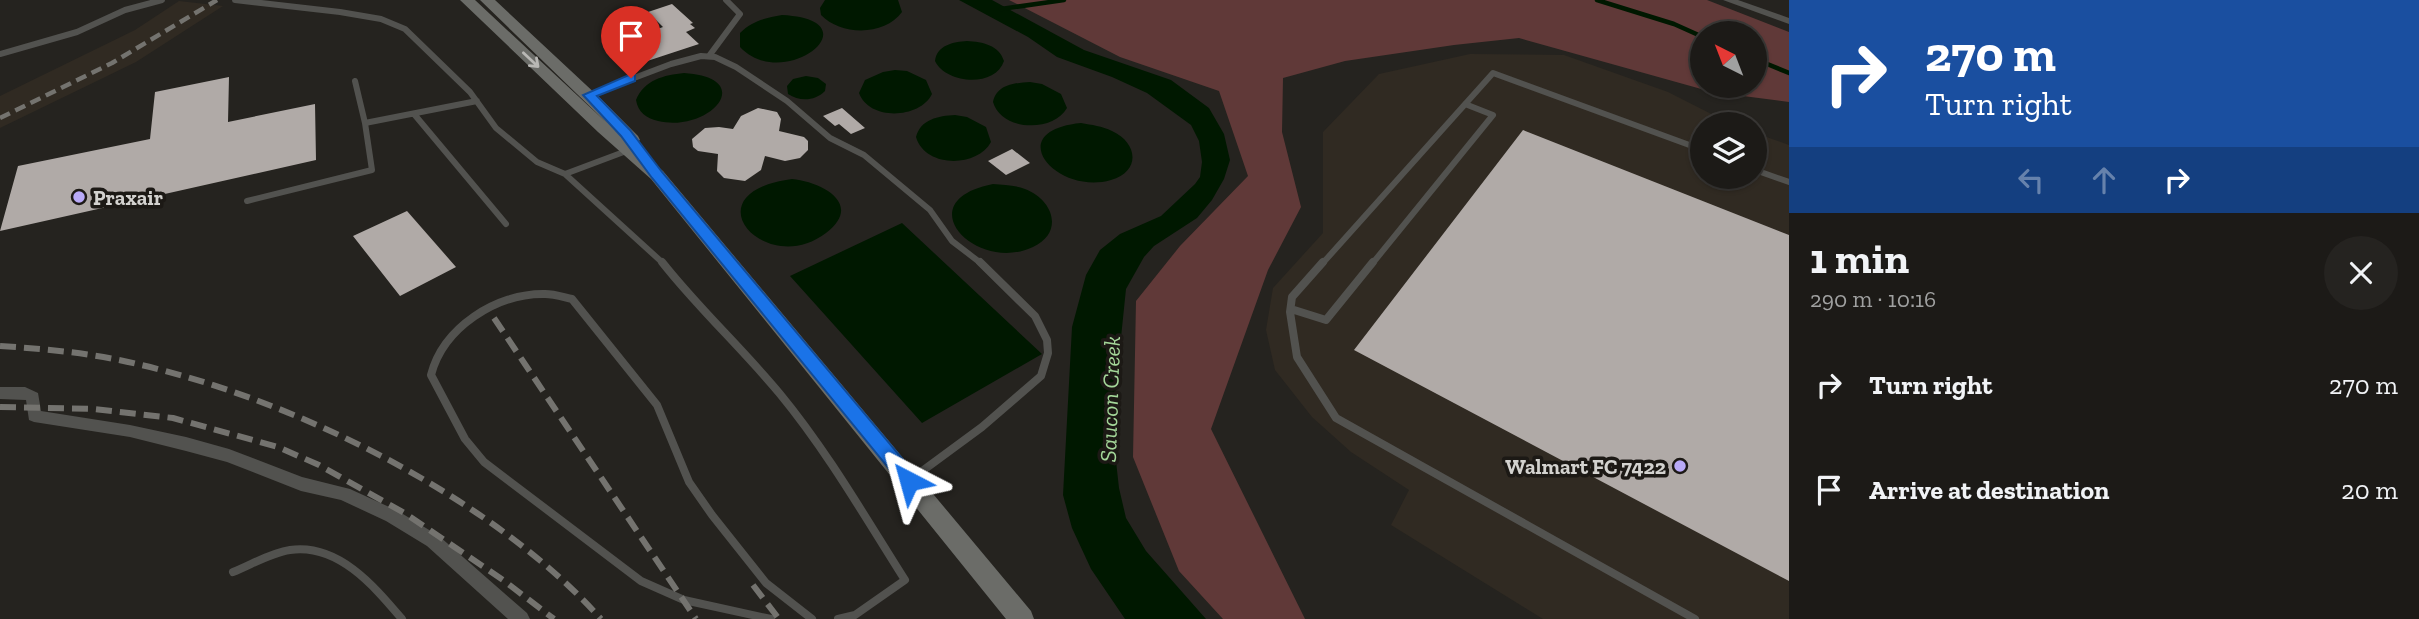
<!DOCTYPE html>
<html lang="en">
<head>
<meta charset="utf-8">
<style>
  :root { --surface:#1c1a17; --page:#252320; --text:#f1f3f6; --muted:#a0a1a1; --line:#3a3836 }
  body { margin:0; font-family:"Zilla Slab",serif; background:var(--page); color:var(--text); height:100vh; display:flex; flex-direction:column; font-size:26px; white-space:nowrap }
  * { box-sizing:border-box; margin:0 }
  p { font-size:23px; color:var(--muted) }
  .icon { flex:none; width:38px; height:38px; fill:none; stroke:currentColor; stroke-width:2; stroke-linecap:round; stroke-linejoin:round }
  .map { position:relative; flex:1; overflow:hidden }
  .drawer { display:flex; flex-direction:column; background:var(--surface); width:630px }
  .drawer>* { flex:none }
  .banner { background:#1a4fa0; color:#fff; overflow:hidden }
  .needle { width:46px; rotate:318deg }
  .buttons { position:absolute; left:1690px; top:21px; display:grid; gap:14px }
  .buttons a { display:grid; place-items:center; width:77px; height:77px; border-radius:50%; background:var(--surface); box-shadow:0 2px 5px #0004,0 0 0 2px var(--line); font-size:35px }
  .pin { position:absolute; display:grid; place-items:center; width:60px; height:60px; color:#fff; margin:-72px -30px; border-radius:50% 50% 50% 0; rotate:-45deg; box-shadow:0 0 7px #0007 }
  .pin .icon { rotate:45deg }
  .me { position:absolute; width:77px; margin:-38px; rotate:321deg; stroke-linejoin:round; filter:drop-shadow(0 0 5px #0008) }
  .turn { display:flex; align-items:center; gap:24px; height:147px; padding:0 21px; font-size:32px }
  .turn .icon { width:91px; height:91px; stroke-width:2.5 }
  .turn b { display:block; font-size:49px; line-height:60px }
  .lanes { display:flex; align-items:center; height:66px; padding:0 21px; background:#0003; justify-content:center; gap:35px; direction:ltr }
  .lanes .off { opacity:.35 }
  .round { display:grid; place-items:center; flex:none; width:74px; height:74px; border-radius:37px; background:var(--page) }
  .overview { display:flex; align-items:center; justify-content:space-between; height:119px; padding:0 21px }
  h1 { font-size:42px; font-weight:700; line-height:52px }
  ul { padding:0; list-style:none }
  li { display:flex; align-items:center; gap:21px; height:105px; padding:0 21px }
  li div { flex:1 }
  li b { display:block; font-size:26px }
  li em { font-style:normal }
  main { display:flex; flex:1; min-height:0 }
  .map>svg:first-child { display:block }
</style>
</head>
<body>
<main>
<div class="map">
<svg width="1789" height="619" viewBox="0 0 1789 619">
  <rect width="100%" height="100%" fill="#25231f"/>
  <path fill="#302a22" d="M179,1L223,6L136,62L0,128V96L135,30Z
    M1470,54L1564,55L1668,92L1731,124H1703V177H1755V133L1789,145V619H1543L1391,525L1409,490L1351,452L1312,417L1275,370L1266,330L1273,288L1323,233V132L1379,74Z"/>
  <path fill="#603938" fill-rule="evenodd" d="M1009,0H1707L1789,32V102L1712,92L1519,38L1454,45L1345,61L1283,78L1282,132L1301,207L1268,270L1211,429L1305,619H1223L1179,571L1133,457L1136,301L1180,246L1248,176L1219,91L1120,57ZM1703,33H1755V86H1703Z"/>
  <path fill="#001800" d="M825,0H898L902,12C885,36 841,36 821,15L820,8Z
    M959,0H992L1084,50L1171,80L1209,108L1224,134L1230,160L1224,179L1212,200L1197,218L1154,246L1144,257L1126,289L1112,425L1119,488L1126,518L1146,551L1206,619H1125L1091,569L1072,528L1063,495L1072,327L1086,275L1100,250L1120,234L1161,216L1195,184L1200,177L1202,162L1199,141L1191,125L1147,93L1112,77L1057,57L1028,37Z
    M782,15C877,20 784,94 740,47V33C752,21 765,18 782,15Z
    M967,41C983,42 999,45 1004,61C995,88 946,84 935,61C937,45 953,42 967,41Z
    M895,70L907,71L926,80L932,94C920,119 869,121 859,93L865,80L883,72Z
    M684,73C759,78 709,133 658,121C646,118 638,112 636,100C644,80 664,75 684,73Z
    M806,76L818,78L826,84L825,91C815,101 800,102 788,94L787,86L793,79Z
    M1030,82L1042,84L1061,94L1067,108C1053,133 1001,131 993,102C997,84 1015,83 1030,82Z
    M955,115L967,117L986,127L991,142C977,168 925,168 916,137C921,119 938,116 955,115Z
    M1081,123C1092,125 1102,126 1112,131C1138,143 1141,171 1111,180C1057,196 1000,131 1081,123Z
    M792,179C822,182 864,204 826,233C766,279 687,193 792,179Z
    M993,184C1004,185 1015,185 1025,189C1054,200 1064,233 1033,247C976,274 906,201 993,184Z
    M902,223L1042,354L922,423L790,276Z"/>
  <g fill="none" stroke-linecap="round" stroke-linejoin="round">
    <path stroke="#001800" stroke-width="4.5" d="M1597,0L1674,24L1703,37
      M1001,9L1064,0
      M1755,59L1789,73"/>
  </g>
  <path fill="#b0aaa7" d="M672,4L693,23L690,24L695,28L686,32L699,44L629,67L609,46L663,27L648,12Z
    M229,77L228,122L315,104L316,160L0,231L18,166L150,139L155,92Z
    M758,108L777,112L781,119L779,131L804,137L808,141V150L800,158L785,161L765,156L761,170L745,181L724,178L717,171L718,154L698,151L693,147L692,139L705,128L719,127L733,129L741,116Z
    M842,108L865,128L851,134L839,124L835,126L823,116Z
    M1523,130L1789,235V581L1354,350Z
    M1012,149L1030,163L1006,175L988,161Z
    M407,211L456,267L400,296L353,236Z"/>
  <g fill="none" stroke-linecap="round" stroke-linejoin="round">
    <path stroke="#52524f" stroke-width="6" d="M235,0L340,12L381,19L405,29L470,92L496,128L537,162L565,174L664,264
      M0,54L77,32L125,10L162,0
      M709,56L740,14L726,0
      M355,81L365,123L477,101
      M589,95L671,64L701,56L715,57L736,67L787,101L830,138L864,155L930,210L952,241L982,264
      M414,114L506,224
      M1755,170L1789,182
      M565,174L629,150
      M247,201L372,170L365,123
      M1322,264L1493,73L1703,150
      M1372,264L1493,115L1465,104"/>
    <path stroke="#52524f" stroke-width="8" d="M662,262C699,309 742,348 780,394C827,451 865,517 905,580L855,615L838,619
      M1323,262L1292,297L1290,312L1297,357L1336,418L1695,619
      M1291,309L1326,320L1373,262
      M910,480L982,427L1041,376L1048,353L1047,340L1035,316L980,262
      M233,572C251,565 270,553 290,550C338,543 374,586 402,619
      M771,619L684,600L641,581L484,462L465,439L431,375C443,328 496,293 545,294C554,294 563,297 572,299L657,405L689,482L712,515L766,583L812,619"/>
    <path fill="#52524f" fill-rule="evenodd" d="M1723,0H1738L1789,18V24Z
      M0,387H25L38,393L41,411L130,425L186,437L229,449L302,477L350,489L398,511L439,536L527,613L530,619H508L427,546L386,521L341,500L301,491L227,462L186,451L130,437L34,422L29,420L26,400L0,399Z"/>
    <path fill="#6b6c68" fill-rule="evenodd" d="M460,0H475L608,124L480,0H495L600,98L638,136L640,140L632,145L663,171L1031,611L1034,619H1006L651,179L598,132Z"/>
    <path stroke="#74736f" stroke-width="4.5" stroke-dasharray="11 6" stroke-linecap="butt" d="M0,118L112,63L217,0"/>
    <path stroke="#74736f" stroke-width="6" stroke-dasharray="16 8" stroke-linecap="butt" d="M494,318L696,619
      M0,346C46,349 92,353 137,364C295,400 492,497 601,619
      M0,407L94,409L173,418L278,447L319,465L406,514L503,580L554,619
      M753,585L779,619"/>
  </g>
  <defs><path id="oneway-shaft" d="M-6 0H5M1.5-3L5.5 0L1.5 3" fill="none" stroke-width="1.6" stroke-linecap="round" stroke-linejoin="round" transform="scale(1.75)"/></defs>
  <use stroke="#b9b8b5" href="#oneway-shaft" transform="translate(531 60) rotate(43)"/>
  <path fill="#1a73e8" stroke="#114b97" stroke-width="2" d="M631,74L635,75V81L597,96L630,130L662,172L916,475L918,481L916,486L909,489L903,486L652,178L621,136L583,95Z"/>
  <g fill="#b9aaf7" stroke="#1c1915" stroke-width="2.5">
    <circle cx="79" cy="197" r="7"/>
    <circle cx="1680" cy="466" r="7"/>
  </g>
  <g text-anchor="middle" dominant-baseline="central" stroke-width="7" stroke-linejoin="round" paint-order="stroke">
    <g font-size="21" font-weight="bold" fill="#d3d2cf" stroke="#1c1915" text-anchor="start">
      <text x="93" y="197">Praxair</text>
      <text x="1666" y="466" text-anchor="end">Walmart FC 7422</text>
    </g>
    <g font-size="23" font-style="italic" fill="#a4d799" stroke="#1c1915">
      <text transform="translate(1110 399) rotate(-88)">Saucon Creek</text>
    </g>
  </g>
</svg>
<div class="buttons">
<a><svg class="needle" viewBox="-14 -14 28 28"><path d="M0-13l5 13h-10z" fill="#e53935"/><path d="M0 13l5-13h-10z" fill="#a0a1a1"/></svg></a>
<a><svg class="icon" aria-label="layers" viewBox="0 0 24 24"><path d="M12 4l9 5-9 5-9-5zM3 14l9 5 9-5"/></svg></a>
</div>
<div class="pin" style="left:631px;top:78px;background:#d93025"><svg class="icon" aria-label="arrive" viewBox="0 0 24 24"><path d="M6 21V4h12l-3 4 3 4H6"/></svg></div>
<svg class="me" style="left:909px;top:481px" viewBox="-20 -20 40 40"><path d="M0-17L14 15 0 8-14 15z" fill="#1a73e8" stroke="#fff" stroke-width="4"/></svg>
</div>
<section class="drawer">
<div class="banner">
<div class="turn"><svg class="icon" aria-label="right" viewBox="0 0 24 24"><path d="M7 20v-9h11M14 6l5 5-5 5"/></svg><div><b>270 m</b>Turn right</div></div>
<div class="lanes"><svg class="icon off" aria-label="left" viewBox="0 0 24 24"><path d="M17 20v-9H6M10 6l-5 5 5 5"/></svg><svg class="icon off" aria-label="ahead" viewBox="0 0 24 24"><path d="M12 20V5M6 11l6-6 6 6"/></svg><svg class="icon" aria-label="right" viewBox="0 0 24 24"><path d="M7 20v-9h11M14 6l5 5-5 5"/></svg></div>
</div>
<div class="overview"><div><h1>1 min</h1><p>290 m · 10:16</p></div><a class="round"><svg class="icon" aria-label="close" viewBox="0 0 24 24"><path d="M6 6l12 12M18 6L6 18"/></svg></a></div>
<ul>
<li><svg class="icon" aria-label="right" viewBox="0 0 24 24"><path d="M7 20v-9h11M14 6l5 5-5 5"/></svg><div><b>Turn right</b></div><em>270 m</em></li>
<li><svg class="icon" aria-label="arrive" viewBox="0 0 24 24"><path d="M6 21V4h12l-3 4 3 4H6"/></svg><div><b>Arrive at destination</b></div><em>20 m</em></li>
</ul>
</section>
</main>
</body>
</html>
